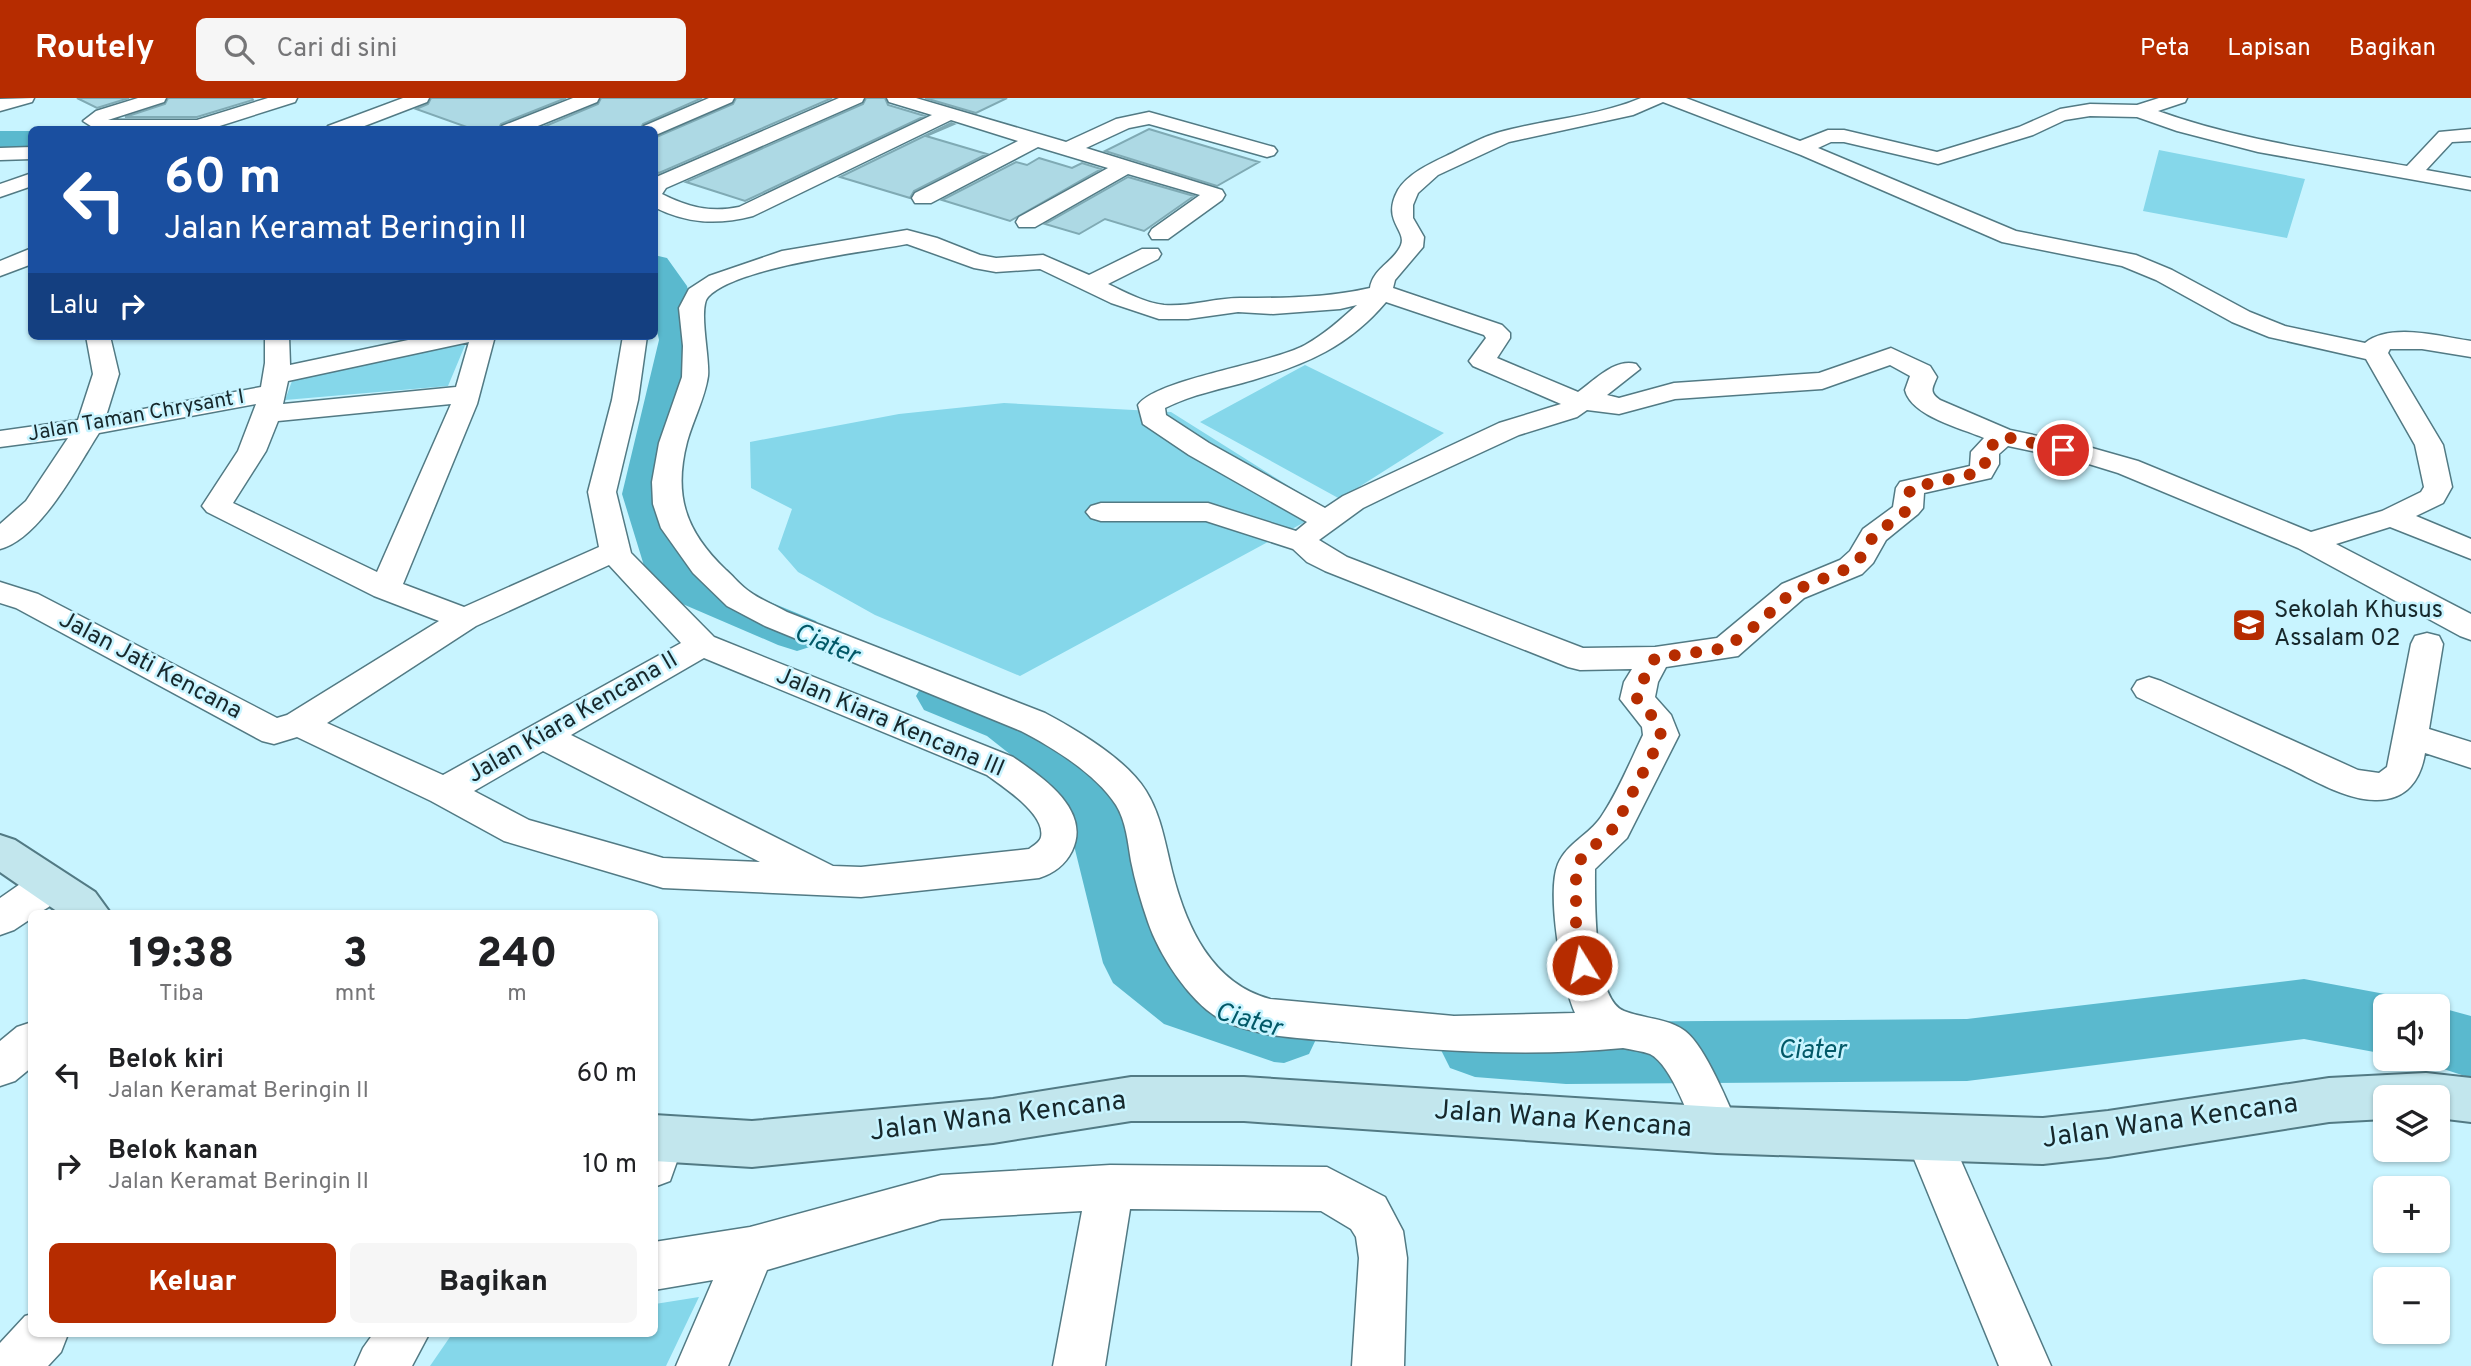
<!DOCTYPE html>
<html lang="id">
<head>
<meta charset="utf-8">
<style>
  :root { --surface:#fff; --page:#f6f6f6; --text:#202124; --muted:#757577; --accent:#b62c00 }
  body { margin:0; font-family:Overpass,sans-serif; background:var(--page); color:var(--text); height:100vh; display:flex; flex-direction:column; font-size:26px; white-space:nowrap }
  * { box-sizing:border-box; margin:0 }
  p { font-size:23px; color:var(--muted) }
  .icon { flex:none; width:38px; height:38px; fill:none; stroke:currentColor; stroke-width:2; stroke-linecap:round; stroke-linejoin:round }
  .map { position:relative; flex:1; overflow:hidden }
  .drawer { position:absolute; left:28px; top:812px; width:630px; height:427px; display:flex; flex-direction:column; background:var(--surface); border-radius:10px; box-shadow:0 2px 5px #0004 }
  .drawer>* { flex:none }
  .banner { position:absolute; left:28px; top:28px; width:630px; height:214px; border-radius:10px; box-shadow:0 2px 5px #0004; background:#1a4fa0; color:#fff; overflow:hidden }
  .tools { position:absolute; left:2373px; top:896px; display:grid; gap:14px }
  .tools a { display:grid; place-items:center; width:77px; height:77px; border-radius:10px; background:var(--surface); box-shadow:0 2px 5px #0004; font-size:35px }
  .pin { position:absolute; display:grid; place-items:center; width:60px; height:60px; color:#fff; margin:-30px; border:4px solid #fff; border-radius:50%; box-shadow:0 2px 7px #0007 }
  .me { position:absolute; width:77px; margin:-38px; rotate:350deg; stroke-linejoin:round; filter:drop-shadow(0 0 5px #0008) }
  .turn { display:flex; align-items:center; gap:24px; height:147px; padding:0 21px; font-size:32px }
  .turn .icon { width:91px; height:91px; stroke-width:2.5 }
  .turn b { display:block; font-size:49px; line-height:60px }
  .then { display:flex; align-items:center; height:66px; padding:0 21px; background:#0003; gap:14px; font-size:26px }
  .eta { display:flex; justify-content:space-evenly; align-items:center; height:119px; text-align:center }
  .eta b { font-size:42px; font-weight:800; line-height:49px }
  .primary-button { display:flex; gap:14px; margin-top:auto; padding:14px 21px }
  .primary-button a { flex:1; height:80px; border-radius:10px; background:var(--accent); color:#fff; font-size:28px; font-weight:800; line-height:80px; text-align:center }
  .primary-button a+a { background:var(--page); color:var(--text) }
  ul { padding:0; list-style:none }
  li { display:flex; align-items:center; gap:21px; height:91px; padding:0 21px }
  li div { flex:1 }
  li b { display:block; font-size:26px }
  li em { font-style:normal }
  header { display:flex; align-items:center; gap:42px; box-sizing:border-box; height:98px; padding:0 35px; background:var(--accent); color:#fff }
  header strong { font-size:33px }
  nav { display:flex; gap:38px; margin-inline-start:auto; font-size:24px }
  .search { width:490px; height:63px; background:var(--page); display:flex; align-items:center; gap:18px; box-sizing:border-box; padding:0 24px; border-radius:10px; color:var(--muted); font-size:26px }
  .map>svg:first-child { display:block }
</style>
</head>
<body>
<header>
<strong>Routely</strong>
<div class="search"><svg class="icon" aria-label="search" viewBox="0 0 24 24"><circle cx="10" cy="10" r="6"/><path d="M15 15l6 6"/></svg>Cari di sini</div>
<nav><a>Peta</a><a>Lapisan</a><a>Bagikan</a></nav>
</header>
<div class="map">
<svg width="2471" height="1268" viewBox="0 0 2471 1268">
  <rect width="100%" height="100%" fill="#c8f4ff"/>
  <path fill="#85d7ea" d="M2159,52L2305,81L2287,140L2143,113Z
    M466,245L448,288L285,302L292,283Z
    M1305,267L1444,335L1340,401L1200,324Z
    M1004,305L1171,314L1327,412L1020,578L875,517L798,474L778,451L792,411L751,390L750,344L899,316Z
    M699,1199L666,1268H430L452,1236H654L655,1206Z"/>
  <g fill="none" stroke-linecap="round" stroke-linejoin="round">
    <path fill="#5ab9ce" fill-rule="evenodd" d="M0,33H32V53H0Z
      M654,157L667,160L687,188L701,242L670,396L697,474L816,523L824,535L816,547L797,553L778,547L657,495L649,484L622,396L659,242L654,218Z
      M944,579L1027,610L1086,653L1126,711L1166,849L1211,883L1309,914L1319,935L1309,956L1284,965L1274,964L1164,926L1113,885L1103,865L1066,715L1044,683L987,638L924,612L916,598L924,584Z
      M2304,881L2385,896L2410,905L2411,908H2385V956L2304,941L1967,983L1566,986L1475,979L1450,970L1439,948L1450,926L1475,917L1566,924L1967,921Z
      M2438,909L2471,918V980L2413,961H2438Z"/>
  </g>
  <path fill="#add9e4" stroke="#7faab4" stroke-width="2" d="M77,0H129L97,10Z
    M168,0H252L253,2L197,19H125L165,6Z
    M431,0H566L501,26L498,32H475L416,11L428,6Z
    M601,0H702L643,26L640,32H536L598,6Z
    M736,0H832L659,75L654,73V40L733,6Z
    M866,0H885L888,7L925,18L745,103L686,84L863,6Z
    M925,0H1007L976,15Z
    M951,25L954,26L926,38L987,56L914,93L910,100L840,79Z
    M1149,31L1195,45L1259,64L1217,88L1105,53Z
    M1039,60L1072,70L1082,65L1101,71L1010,123L942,102L1016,64L1027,67Z
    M1128,79L1194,98L1144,133L1105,121L1079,136L1045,126Z"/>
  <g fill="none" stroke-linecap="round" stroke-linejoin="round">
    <g stroke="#527a84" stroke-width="3">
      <path id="street" d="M34,0L32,4L0,13V1Z
        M138,0H166L164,4L108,22H197L268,0H297L295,4L207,32H97L83,23L96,13Z
        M403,0H429L427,4L354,32H326L328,28Z
        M573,0H599L597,4L528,32H500L502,28Z
        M709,0H734L732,4L658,36L654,37V32H642L644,28Z
        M839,0H864L862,4L666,90L662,96C688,109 710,115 739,109L932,17L889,4L887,0H916L1066,44L1116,21L1149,14L1274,49L1277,53L1274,57L1267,59L1149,26L1129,30L1086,50L1222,92L1225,97L1222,102L1168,141H1152L1149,136L1152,131L1200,97L1128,76L1035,129H1019L1016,124L1019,119L1108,70L1038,49L931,105H915L912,100L915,95L1018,43L951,22L753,118C718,127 687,126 654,109V80Z
        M1641,0H1686L1800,43L1828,32H1844L1937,54L2019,29L2060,11L2090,6L2137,7L2159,0H2187L2185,4L2158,13C2238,42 2323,53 2407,68L2439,34L2471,31V43L2452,44L2426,72L2471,80V92L2258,54L2177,33L2137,19L2090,18L2065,22L2033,37L1938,66L1844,44H1831L1818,50L2016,133L2136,157L2172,172L2250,214L2285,228L2365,245C2391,224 2441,239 2471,243V259L2422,251H2390L2388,255L2443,347L2452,389L2443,405L2416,418L2471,441V461L2390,429L2336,446L2471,516V542L2460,538L2298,450L2118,375L2079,363L2008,348L1999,356V366L1991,380L1924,395L1923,410L1918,416L1886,442L1873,465L1862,476L1804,500L1738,558L1666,569L1658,584L1655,599L1671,617L1679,637L1627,740L1595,771C1595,800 1593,901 1624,913C1644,921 1668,920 1685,933C1706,949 1729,1008 1740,1032L1733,1047L1717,1053L1701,1047C1691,1025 1672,967 1650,956C1642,953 1632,952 1623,950C1530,959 1436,953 1343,944C1303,940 1261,940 1224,923C1192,908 1159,857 1148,824C1141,804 1135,783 1131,763C1128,745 1126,723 1116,707C1096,676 1052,649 1021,633L765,528L727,508L693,475L661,430L653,406L652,384L659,345L682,279L683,248L679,210L689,191L709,178L782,153L907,132L937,140L980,157L996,160L1043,157L1089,177L1142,151H1158L1161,156L1158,161L1108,186C1125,194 1145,205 1164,207C1190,209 1214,200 1240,200C1285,200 1325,200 1370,190C1373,170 1394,164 1401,147C1407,132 1381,123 1398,92C1408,76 1429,66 1446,58C1463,50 1481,39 1500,34C1546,21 1596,19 1641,0ZM1663,4L1801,57L2002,144L2122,168L2156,182L2232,224L2269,239L2366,261L2415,347L2424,389L2421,394L2382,413L2311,434L2138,363L2085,348L2010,332L1940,302C1929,294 1932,291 1937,279L1930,268L1891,250L1819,275L1674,285L1619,300L1607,297L1640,271L1636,266C1615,260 1595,282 1578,294L1497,260L1510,240V235L1502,227L1393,190L1395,182L1423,149L1424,139L1413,120V107L1418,95L1438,77L1509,44L1633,17ZM907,146L974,170L996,174L1040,171L1111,205L1159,221H1188L1238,214L1273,216L1340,211L1357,207C1341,221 1325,236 1305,247C1270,266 1156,281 1138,307L1143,326L1189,357L1307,424L1296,433L1208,405H1101L1091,408L1086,414L1091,420L1101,423H1206L1293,451L1307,464L1325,473L1568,569L1580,572L1632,571L1624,584L1620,601L1642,629L1643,637C1630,664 1618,694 1601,719C1589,737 1567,745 1558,766C1546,795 1562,886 1575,915L1454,918L1270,901C1211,885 1186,828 1172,773C1165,745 1161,717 1146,693C1127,662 1077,632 1045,615L787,514C775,507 761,502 750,494C741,488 734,479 726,472C686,434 673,398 687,344C693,322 705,300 708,278C710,260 698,210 708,199C735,169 864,154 907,146ZM1386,204L1484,237L1486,240L1469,263L1473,268L1561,306L1499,325L1343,398L1325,410L1209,345L1166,317L1165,310C1193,296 1222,291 1253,282C1307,266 1349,248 1386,204ZM1890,267L1910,278L1905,292C1911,318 1961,330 1984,340L1971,354L1970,368L1900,384L1896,390L1893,409L1863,431L1850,453L1840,462L1782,486L1717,540L1655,549L1583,550L1347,459L1319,442L1363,410L1400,392L1519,337L1577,319L1587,312L1619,316L1675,301L1822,291Z
        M32,49V61L0,62V50Z
        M32,75V88L0,99V86Z
        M32,150V166L0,178V163Z
        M86,238H110L119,276L106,318L261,289L265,265V238H289L290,267L427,238H495L477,306L403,486L464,509L599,449L588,394L612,302L623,238H647L638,302L616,394L631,455L714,539L1013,659C1042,679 1092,712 1072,753C1065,767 1054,775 1039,780L861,799L663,790L504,743L431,703L297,639L274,646L262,643L16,510L0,505V484L38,496L277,620L287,617L439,523L374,498L207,414L202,408L238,353L256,306L99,335C77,369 40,441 0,451V426L26,403L68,340L0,349V333L78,322L93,276ZM469,244L456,289L283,306L288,283ZM451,306L377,474L233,405L266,353L278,323ZM609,467L681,545L443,677L327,625L476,528ZM704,560L987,677C1003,689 1046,716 1041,739C1040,744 1033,748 1029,751L861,769L833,768L571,637ZM543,653L760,764L663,760L529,722L474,693Z
        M2427,535L2439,538L2443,546L2429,631L2471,644V670L2425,655C2421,681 2407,702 2377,702C2345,703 2311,680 2282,667C2234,644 2185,622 2137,599L2132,591L2137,583L2149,579L2161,583L2358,672L2379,675L2387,669L2411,546L2415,538Z
        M50,771L64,775L69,786C63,798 46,815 32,816V820L14,832L0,837V800L36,775Z
        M32,924V969L15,983L0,988V943L17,929Z
        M1928,1018L1944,1024L2051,1268H1999L1905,1039L1912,1024Z
        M662,1020L678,1026L685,1041L670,1083L654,1089V1023Z
        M1110,1067L1327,1069L1385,1099L1403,1133L1407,1160L1404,1268H1352L1359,1160L1356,1139L1351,1131L1321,1113L1130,1111L1105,1268H1053L1082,1113L941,1121L767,1172L728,1268H676L713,1182L654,1192V1144L750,1129L941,1077Z
        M32,1216V1236H68L61,1254L48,1268H0V1245L25,1218Z
        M373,1236H429L412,1268H355L363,1250Z"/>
    </g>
    <g stroke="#527a84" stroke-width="4">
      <path id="secondary" d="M0,737L15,742L95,794L111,816H61L0,774Z
        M2426,975L2471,980V1024L2438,1020V999H2385V1021L2329,1024L2108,1059L2043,1066L1717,1055L1244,1023H1131L993,1045L752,1069L654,1063V1017L752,1023L993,1001L1131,979H1244L1717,1009L2043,1020L2108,1013L2329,980Z"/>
    </g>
    <use href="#street" fill="#fff" fill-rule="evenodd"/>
    <use href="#secondary" fill="#c2e6ed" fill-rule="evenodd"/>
  </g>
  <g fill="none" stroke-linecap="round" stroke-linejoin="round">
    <path stroke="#b62c00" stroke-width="12" stroke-dasharray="0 21.6" d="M1582,867L1576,845V769L1583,758L1614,730L1660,642C1664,624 1647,615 1637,601L1638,592L1655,560L1726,550L1760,524L1793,493L1851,469L1862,458L1874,437L1904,415L1908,410L1910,390L1981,374L1985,366V354L2002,338L2063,352"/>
  </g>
  <defs>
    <g id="school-square" transform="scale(1.75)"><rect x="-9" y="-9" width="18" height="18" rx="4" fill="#b62c00" stroke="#c8f4ff"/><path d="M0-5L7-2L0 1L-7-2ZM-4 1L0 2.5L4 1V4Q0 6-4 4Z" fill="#fff"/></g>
  </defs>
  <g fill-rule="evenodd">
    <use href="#school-square" x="2249" y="527"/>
  </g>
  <g text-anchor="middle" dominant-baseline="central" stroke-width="5" stroke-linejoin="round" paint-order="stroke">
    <g font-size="21" fill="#17282c" stroke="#c8f4ff">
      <text transform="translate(136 318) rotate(-10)">Jalan Taman Chrysant I</text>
    </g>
    <g font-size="24" fill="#17282c" stroke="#c8f4ff" text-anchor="start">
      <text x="2274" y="513">Sekolah Khusus<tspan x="2274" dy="28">Assalam 02</tspan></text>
    </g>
    <g font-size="24" fill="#17282c" stroke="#c8f4ff">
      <text transform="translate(150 568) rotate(28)">Jalan Jati Kencana</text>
      <text transform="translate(573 620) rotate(-30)">Jalan Kiara Kencana II</text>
      <text transform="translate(890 625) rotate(23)">Jalan Kiara Kencana III</text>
    </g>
    <g font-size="26" font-style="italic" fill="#025968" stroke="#c8f4ff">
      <text transform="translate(826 547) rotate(23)">Ciater</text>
      <text transform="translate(1248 923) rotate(16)">Ciater</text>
      <text x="1812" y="953">Ciater</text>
    </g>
    <g font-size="28" fill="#17282c" stroke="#c8f4ff">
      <text transform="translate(998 1019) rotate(-7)">Jalan Wana Kencana</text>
      <text transform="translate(1563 1022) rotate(4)">Jalan Wana Kencana</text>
      <text transform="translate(2170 1024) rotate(-8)">Jalan Wana Kencana</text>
    </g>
  </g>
</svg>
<div class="tools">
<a><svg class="icon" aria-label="sound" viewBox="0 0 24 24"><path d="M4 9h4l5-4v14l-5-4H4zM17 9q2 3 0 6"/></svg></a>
<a><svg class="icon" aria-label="layers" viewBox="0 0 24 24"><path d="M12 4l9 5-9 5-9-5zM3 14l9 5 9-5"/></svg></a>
<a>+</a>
<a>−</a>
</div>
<div class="pin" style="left:2063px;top:352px;background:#d93025"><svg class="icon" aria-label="arrive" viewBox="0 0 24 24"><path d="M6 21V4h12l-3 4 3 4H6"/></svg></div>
<svg class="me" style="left:1582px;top:867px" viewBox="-20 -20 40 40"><circle r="17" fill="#b62c00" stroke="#fff" stroke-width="3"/><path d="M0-11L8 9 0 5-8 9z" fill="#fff"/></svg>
<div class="banner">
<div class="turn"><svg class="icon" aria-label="left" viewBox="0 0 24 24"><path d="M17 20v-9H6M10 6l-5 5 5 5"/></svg><div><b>60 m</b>Jalan Keramat Beringin II</div></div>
<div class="then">Lalu<svg class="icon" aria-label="right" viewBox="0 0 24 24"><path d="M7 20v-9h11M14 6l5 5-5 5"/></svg></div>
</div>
<section class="drawer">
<div class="eta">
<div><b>19:38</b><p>Tiba</p></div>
<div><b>3</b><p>mnt</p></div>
<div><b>240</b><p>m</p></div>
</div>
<ul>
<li><svg class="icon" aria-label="left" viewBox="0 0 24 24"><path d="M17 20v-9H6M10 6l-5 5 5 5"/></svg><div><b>Belok kiri</b><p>Jalan Keramat Beringin II</p></div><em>60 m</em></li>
<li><svg class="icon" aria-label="right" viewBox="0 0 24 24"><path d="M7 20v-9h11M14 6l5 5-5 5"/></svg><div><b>Belok kanan</b><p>Jalan Keramat Beringin II</p></div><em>10 m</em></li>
</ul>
<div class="primary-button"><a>Keluar</a><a>Bagikan</a></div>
</section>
</div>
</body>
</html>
